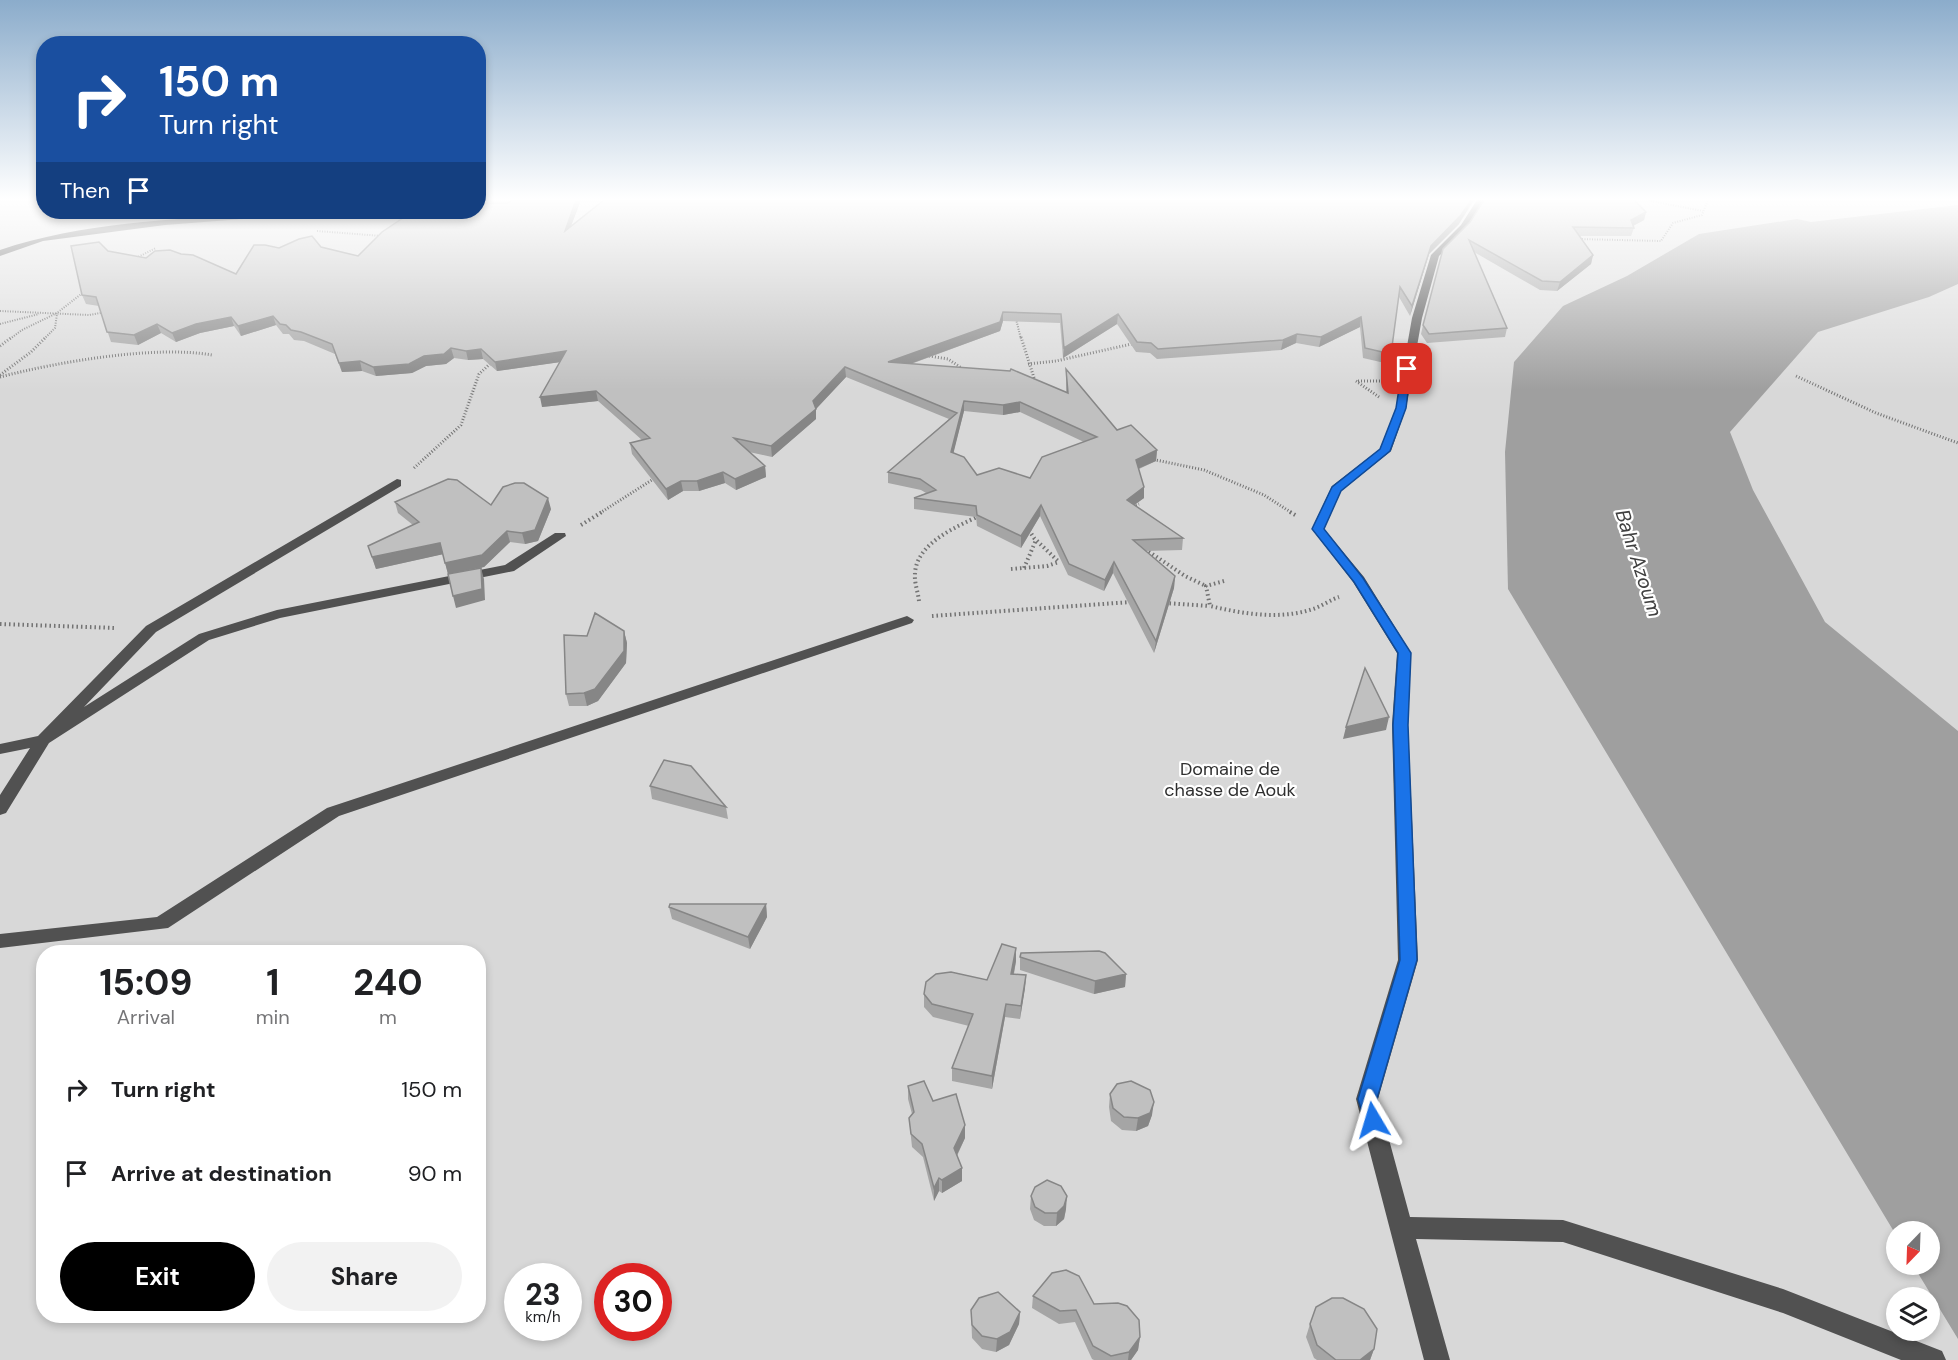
<!DOCTYPE html>
<html lang="en">
<head>
<meta charset="utf-8">
<style>
  :root { --surface:#fff; --page:#f2f2f2; --text:#202124; --muted:#757577; --accent:#000 }
  body { margin:0; font-family:"DM Sans",sans-serif; background:var(--page); color:var(--text); height:100vh; display:flex; flex-direction:column; font-size:22px; white-space:nowrap }
  * { box-sizing:border-box; margin:0 }
  p { font-size:20px; color:var(--muted) }
  .icon { flex:none; width:33px; height:33px; fill:none; stroke:currentColor; stroke-width:2; stroke-linecap:round; stroke-linejoin:round }
  .map { position:relative; flex:1; overflow:hidden }
  .side { position:absolute; left:36px; top:945px; width:450px; height:378px; display:flex; flex-direction:column; background:var(--surface); border-radius:24px; box-shadow:0 3px 9px #0003 }
  .side>* { flex:none }
  .banner { position:absolute; left:36px; top:36px; width:450px; height:183px; border-radius:24px; box-shadow:0 3px 9px #0003; background:#1a4fa0; color:#fff; overflow:hidden }
  .needle { width:39px; rotate:203deg }
  .controls { position:absolute; left:1886px; top:1221px; display:grid; gap:12px }
  .controls a { display:grid; place-items:center; width:54px; height:54px; border-radius:50%; background:var(--surface); box-shadow:0 3px 9px #0003; font-size:30px }
  .speed { position:absolute; left:504px; top:1263px; display:flex; gap:12px; font-size:30px; font-weight:700; text-align:center }
  .speed>* { display:grid; place-content:center; width:78px; height:78px; border-radius:50%; background:var(--surface); box-shadow:0 3px 9px #0003; line-height:1 }
  .speed small { font-size:15px; font-weight:400 }
  .speed .limit { border:9px solid #d22; background:#fff; color:#111 }
  .pin { position:absolute; display:grid; place-items:center; width:51px; height:51px; color:#fff; margin:-26px; border-radius:12px; box-shadow:0 3px 9px #0006 }
  .me { position:absolute; width:66px; margin:-33px; rotate:353deg; stroke-linejoin:round; filter:drop-shadow(0 0 4px #0008) }
  .turn { display:flex; align-items:center; gap:21px; height:126px; padding:0 24px; font-size:27px }
  .turn .icon { width:78px; height:78px; stroke-width:2.5 }
  .turn b { display:block; font-size:42px; line-height:51px }
  .then { display:flex; align-items:center; height:57px; padding:0 24px; background:#0003; gap:12px; font-size:22px }
  .eta { display:flex; justify-content:space-evenly; align-items:center; height:102px; text-align:center }
  .eta b { font-size:36px; font-weight:700; line-height:42px }
  .cta { display:flex; gap:12px; margin-top:auto; padding:12px 24px }
  .cta a { flex:1; height:69px; border-radius:36px; background:var(--accent); color:#fff; font-size:24px; font-weight:700; line-height:69px; text-align:center }
  .cta a+a { background:var(--page); color:var(--text) }
  ul { padding:0; list-style:none }
  li { display:flex; align-items:center; gap:18px; height:84px; padding:0 24px }
  li div { flex:1 }
  li b { display:block; font-size:22px }
  li em { font-style:normal }
  .map>svg:first-child { display:block }
</style>
</head>
<body>
<div class="map">
<svg width="1958" height="1360" viewBox="0 0 1958 1360">
  <rect width="100%" height="100%" fill="#fff"/>
  <path fill="#d8d8d8" fill-rule="evenodd" d="M0,200H43L44,212H478L479,200H1958V1360H0ZM44,952H478V1316H44ZM1896,1232H1929V1264H1896ZM518,1276H568V1328H518ZM608,1276H658V1328H608ZM1896,1298H1929V1330H1896Z"/>
  <path fill="#9f9f9f" d="M1958,205V284L1929,297L1818,332L1730,432L1753,490L1825,622L1958,731V1339L1913,1265L1929,1264V1232H1896V1235L1508,589L1505,452L1514,362L1563,306L1627,276L1699,234L1797,219L1811,222Z"/>
  <g fill="none" stroke-linecap="round" stroke-linejoin="round">
    <path stroke="#737373" stroke-width="2" stroke-dasharray="1 1.5" stroke-linecap="butt" d="M1646,200L1703,211
      M317,231L382,236
      M1577,239L1661,241L1673,223L1702,215L1708,200
      M134,259L156,248
      M0,311L89,315L106,312
      M1016,319L1021,339
      M0,324L39,314
      M10,339L22,330L57,313L85,291
      M44,339L55,328L57,314"/>
    <path stroke="#737373" stroke-width="3" stroke-dasharray="1 2" stroke-linecap="butt" d="M1021,337L1035,381
      M0,346L12,337
      M929,356L948,359L963,369
      M1028,364L1056,361L1136,343
      M0,375L31,352L46,337
      M1796,376L1876,413L1958,443
      M0,377C57,362 155,345 212,355
      M1379,397L1356,381H1380
      M1151,459L1204,470L1264,495L1292,513
      M414,468L461,425L479,374L492,362
      M1130,507L1139,504
      M600,513L655,478"/>
    <path stroke="#737373" stroke-width="4" stroke-dasharray="1.5 3" stroke-linecap="butt" d="M1290,512L1297,516
      M581,525L602,512
      M1029,530L1034,538L1059,562
      M1145,549L1185,576L1206,586
      M1024,568L1036,540
      M1011,569L1047,566L1059,562
      M1224,581L1206,586L1210,606C1244,614 1280,620 1313,609C1322,606 1330,600 1339,597
      M919,601C918,592 914,582 915,573C917,543 956,527 979,516
      M1165,603L1210,606
      M932,616L1131,602
      M0,624L116,628"/>
    <path fill="#515151" fill-rule="evenodd" d="M1477,200H1485L1467,229L1439,256L1422,318L1406,408L1391,451L1341,491L1324,529L1364,577L1411,653L1408,725L1418,960L1378,1099L1410,1217L1563,1220L1783,1289L1942,1351L1946,1360H1901L1783,1313L1563,1242L1416,1239L1450,1360H1424L1356,1099L1398,960L1392,725L1397,653L1353,582L1312,529L1332,486L1380,449L1396,408L1412,318L1431,255L1461,225Z
      M282,212H311L307,214L165,225L43,241L0,256V250C90,220 189,219 282,212Z
      M397,479L401,480V486L156,632L84,707L199,634L277,610L505,565L555,533H565L566,536L514,571L280,618L209,640L49,743L6,813L0,815V795L30,748L0,754V744L38,736L146,626Z
      M907,616L914,620L912,623L339,816L168,928L0,948V934L157,917L327,808Z"/>
  </g>
  <path fill="#a5a5a5" fill-rule="evenodd" d="M512,200H581L571,226L1459,224L1429,254L1410,316L1399,297L1389,364L1363,358L1360,327L1319,347L1296,343L1281,350L1157,359L1150,353L1136,352L1117,324L1063,358L1060,323L1003,321L1000,331L911,364L1066,392V369L1117,430L1157,450L1156,461L1139,469L1144,498L1134,505L1183,538L1182,550L1146,551L1175,576L1174,588L1154,653L1113,573L1104,591L1068,575L1040,516L1021,548L977,526L976,517L914,509V498L926,493L921,490L888,483V472L949,419L846,377L816,409V419L772,457L749,452L765,466L766,477L736,490L725,483L699,491H683L668,500L632,454L630,443L642,440L598,401L542,407L560,362L497,371L483,359L468,360L454,358L446,364L426,366L412,373L376,376L362,371L342,372L335,354L304,341L294,340L289,334H283L276,325L241,336L234,326L200,333L176,342L161,333L138,345L111,342L99,306L86,304L82,295L108,251L146,258L181,254L236,274L279,248L321,247L358,256L478,212L508,203ZM964,411L1003,415L1020,412L1084,442L1030,478L977,475L953,453Z
    M1646,212L1644,220L1633,226L1634,228L1631,236H1579L1593,255L1591,264L1557,291L1540,290L1474,252L1507,328L1505,337L1427,343L1421,334L1423,325L1470,222Z
    M395,502L491,505L551,509L538,541L525,544L510,542L484,567L448,574L443,554L376,569L368,546L413,525L398,513Z
    M624,631L627,643L626,663L598,701L587,706H569L566,694L587,636Z
    M650,786L726,807L728,819L652,799Z
    M766,904L767,917L750,949L672,919L669,907Z
    M1016,948V961L1014,974L1026,975L1025,988L1020,1019L1005,1017L992,1089L952,1081V1068L969,1026L933,1017L924,1007V994L987,980Z
    M1020,957L1126,974L1125,987L1094,994L1020,970Z
    M908,1086L933,1101L965,1138L957,1156L962,1181L942,1193L939,1191L934,1201L923,1157L912,1147L909,1118L912,1114L908,1099Z
    M1110,1094L1152,1115L1148,1126L1136,1131L1122,1130L1111,1121L1109,1107Z
    M1031,1196L1066,1209L1064,1219L1056,1226H1044L1034,1220L1030,1209Z
    M1033,1296L1094,1304L1140,1337L1138,1350L1131,1360H1094L1092,1359L1075,1322L1059,1324L1032,1308Z
    M971,1310L1020,1312L1019,1324L1009,1345L996,1352L982,1349L972,1338Z
    M1310,1324L1374,1349L1370,1360H1317L1314,1358L1306,1337Z"/>
  <path fill="#868686" d="M576,200H581L566,239L565,231Z
    M1471,200H1474L1459,224L1429,254L1410,316L1412,306L1431,246Z
    M1646,212L1644,220L1629,228L1631,220Z
    M1593,255L1591,264L1557,291L1560,282Z
    M1003,312V321L1000,331L888,372V362Z
    M1118,314L1117,324L1063,358L1064,348Z
    M273,316L276,325L241,336L238,326Z
    M231,317L234,326L200,333L176,342L172,333L196,324Z
    M1361,317L1360,327L1319,347L1321,337Z
    M157,324L161,333L138,345L134,335Z
    M1297,334L1296,343L1281,350L1283,340Z
    M451,348L454,358L446,364L426,366L412,373L376,376L373,367L424,356Z
    M481,349L483,359L468,360L466,351Z
    M566,351L568,361L497,371L495,362Z
    M360,361L362,371L342,372L339,363Z
    M845,367L846,377L816,409V419L772,457L771,446Z
    M596,391L598,401L542,407L540,397Z
    M964,401V411L951,463V452Z
    M1020,402V412L1003,415V405Z
    M1157,450L1156,461L1135,470L1136,460Z
    M765,466L766,477L736,490L735,479Z
    M723,472L725,483L699,491L697,481Z
    M681,481L683,491L668,500L666,489Z
    M1144,487V498L1126,511L1127,500Z
    M548,498L551,509L538,541L525,544L522,533Z
    M1041,505L1040,516L1021,548V536Z
    M507,531L510,542L484,567L448,574L445,563Z
    M440,543L444,554L376,569L372,557Z
    M1114,562L1113,573L1104,591L1105,580Z
    M481,568L484,579L485,600L456,608L453,596Z
    M1175,576L1174,588L1154,653L1156,641Z
    M624,631L627,643L626,663L598,701L587,706L584,693Z
    M1389,717L1386,730L1343,739L1346,727Z
    M766,904L767,917L750,949L748,937Z
    M1016,948V961L1011,987V974Z
    M1126,974L1125,987L1094,994L1095,981Z
    M1026,975L1025,988L1020,1019L1021,1006Z
    M1006,1004L1005,1017L992,1089V1076Z
    M1154,1102L1152,1115L1148,1126L1136,1131L1138,1118Z
    M965,1125V1138L954,1161V1148Z
    M962,1168V1181L942,1193V1180Z
    M939,1178V1191L934,1201V1188Z
    M1067,1196L1066,1209L1064,1219L1056,1226L1057,1213Z
    M1020,1312L1019,1324L1009,1345L996,1352L997,1339Z
    M1140,1337L1138,1350L1131,1360H1128L1129,1352Z
    M1374,1349L1370,1360H1360Z"/>
  <path fill="#c0c0c0" stroke="#868686" stroke-width="1.5" fill-rule="evenodd" d="M512,200H576L565,231L604,200H1471L1461,215L1431,246L1412,306L1400,287L1391,354L1365,348L1361,317L1321,337L1297,334L1283,340L1158,349L1151,343L1137,342L1118,314L1064,348L1061,314L1003,312L1000,322L888,362L1010,371L1011,369L1068,393L1066,369L1117,430L1131,425L1157,450L1136,460L1144,487L1127,500L1183,538L1133,540L1175,576L1156,641L1114,562L1105,580L1069,564L1041,505L1021,536L977,515L976,506L914,498L936,490L920,479L888,472L957,413L845,367L813,401L816,409L771,446L734,438L765,466L735,479L723,472L697,481H681L666,489L630,443L650,438L596,391L540,397L566,351L495,362L481,349L466,351L451,348L444,354L424,356L409,364L373,367L360,361L339,363L332,344L301,332L291,330L286,325L280,324L273,316L238,326L231,317L196,324L172,333L157,324L134,335L107,332L96,297L82,295L71,246L99,242L108,251L146,258L155,251L170,250L181,254L193,255L236,274L254,245H265L279,248L299,239L312,236L321,247L358,256L382,232L406,216L427,212H478V207L482,203H508ZM964,401L1003,405L1020,402L1097,437L1042,457L1030,478L999,468L977,475L964,457L951,452Z
    M1484,200H1634L1646,212L1631,220L1634,228L1573,227L1593,255L1560,282L1542,281L1469,240L1507,328L1429,334L1423,325L1443,249L1470,222Z
    M448,479L457,480L491,505L503,487L515,483H524L548,498L535,530L522,533L507,531L482,555L445,563L440,543L372,557L368,546L419,522L395,502Z
    M481,568L482,589L453,596L448,574Z
    M595,613L624,631V651L595,689L584,693L566,694L564,635L587,636Z
    M1365,668L1389,717L1346,727Z
    M664,760L691,766L726,807L650,786Z
    M670,904H766L748,937L669,907Z
    M1002,944L1016,948L1011,974L1026,975L1021,1006L1006,1004L992,1076L952,1068L973,1014L932,1004L924,994L926,982L936,974L951,972L987,980Z
    M1099,951L1105,953L1126,974L1095,981L1020,957L1021,953Z
    M924,1081L933,1101L956,1094L965,1125L954,1148L962,1168L942,1180L939,1178L934,1188L922,1144L911,1134L909,1118L914,1112L908,1086Z
    M1131,1081L1150,1090L1154,1102L1150,1113L1138,1118L1124,1117L1113,1108L1110,1094L1117,1084Z
    M1047,1180L1061,1186L1067,1196L1064,1206L1057,1213H1045L1035,1207L1031,1196L1035,1187Z
    M1066,1270L1079,1276L1094,1304L1118,1303L1127,1306L1139,1320L1140,1337L1129,1352L1111,1356L1093,1346L1076,1310L1060,1311L1033,1296L1052,1273Z
    M998,1292L1020,1312L1010,1332L997,1339L982,1336L972,1325L971,1310L979,1298Z
    M1332,1298H1343L1364,1309L1377,1329L1374,1349L1360,1360H1336L1317,1345L1310,1324L1316,1307Z"/>
  <linearGradient id="sky" x2="0" y2="1"><stop stop-color="#8baccb"/><stop offset="0.51" stop-color="#fff"/><stop offset="1" stop-color="#fff" stop-opacity="0"/></linearGradient>
  <rect width="1958" height="390" fill="url(#sky)"/>
  <path fill="#1a73e8" stroke="#114b97" stroke-width="1.5" d="M1407,366L1411,369L1406,408L1390,451L1341,491L1324,529L1363,578L1411,653L1408,725L1417,960L1377,1099L1383,1120L1380,1126L1373,1129L1366,1126L1358,1099L1400,960L1393,725L1398,653L1354,582L1312,529L1332,487L1380,449L1396,408L1402,369Z"/>
  <g text-anchor="middle" dominant-baseline="central" stroke-width="4.5" stroke-linejoin="round" paint-order="stroke">
    <g font-size="18" fill="#2f2f2f" stroke="#fff">
      <text x="1230" y="769">Domaine de<tspan x="1230" dy="21">chasse de Aouk</tspan></text>
    </g>
    <g font-size="20" font-style="italic" fill="#404040" stroke="#fff">
      <text transform="translate(1639 563) rotate(72)">Bahr Azoum</text>
    </g>
  </g>
</svg>
<div class="controls">
<a><svg class="needle" viewBox="-14 -14 28 28"><path d="M0-13l5 13h-10z" fill="#e53935"/><path d="M0 13l5-13h-10z" fill="#757577"/></svg></a>
<a><svg class="icon" aria-label="layers" viewBox="0 0 24 24"><path d="M12 4l9 5-9 5-9-5zM3 14l9 5 9-5"/></svg></a>
</div>
<div class="speed"><div>23<small>km/h</small></div><div class="limit">30</div></div>
<div class="pin" style="left:1407px;top:369px;background:#d93025"><svg class="icon" aria-label="arrive" viewBox="0 0 24 24"><path d="M6 21V4h12l-3 4 3 4H6"/></svg></div>
<svg class="me" style="left:1373px;top:1120px" viewBox="-20 -20 40 40"><path d="M0-17L14 15 0 8-14 15z" fill="#1a73e8" stroke="#fff" stroke-width="4"/></svg>
<div class="banner">
<div class="turn"><svg class="icon" aria-label="right" viewBox="0 0 24 24"><path d="M7 20v-9h11M14 6l5 5-5 5"/></svg><div><b>150 m</b>Turn right</div></div>
<div class="then">Then<svg class="icon" aria-label="arrive" viewBox="0 0 24 24"><path d="M6 21V4h12l-3 4 3 4H6"/></svg></div>
</div>
<section class="side">
<div class="eta">
<div><b>15:09</b><p>Arrival</p></div>
<div><b>1</b><p>min</p></div>
<div><b>240</b><p>m</p></div>
</div>
<ul>
<li><svg class="icon" aria-label="right" viewBox="0 0 24 24"><path d="M7 20v-9h11M14 6l5 5-5 5"/></svg><div><b>Turn right</b></div><em>150 m</em></li>
<li><svg class="icon" aria-label="arrive" viewBox="0 0 24 24"><path d="M6 21V4h12l-3 4 3 4H6"/></svg><div><b>Arrive at destination</b></div><em>90 m</em></li>
</ul>
<div class="cta"><a>Exit</a><a>Share</a></div>
</section>
</div>
</body>
</html>
